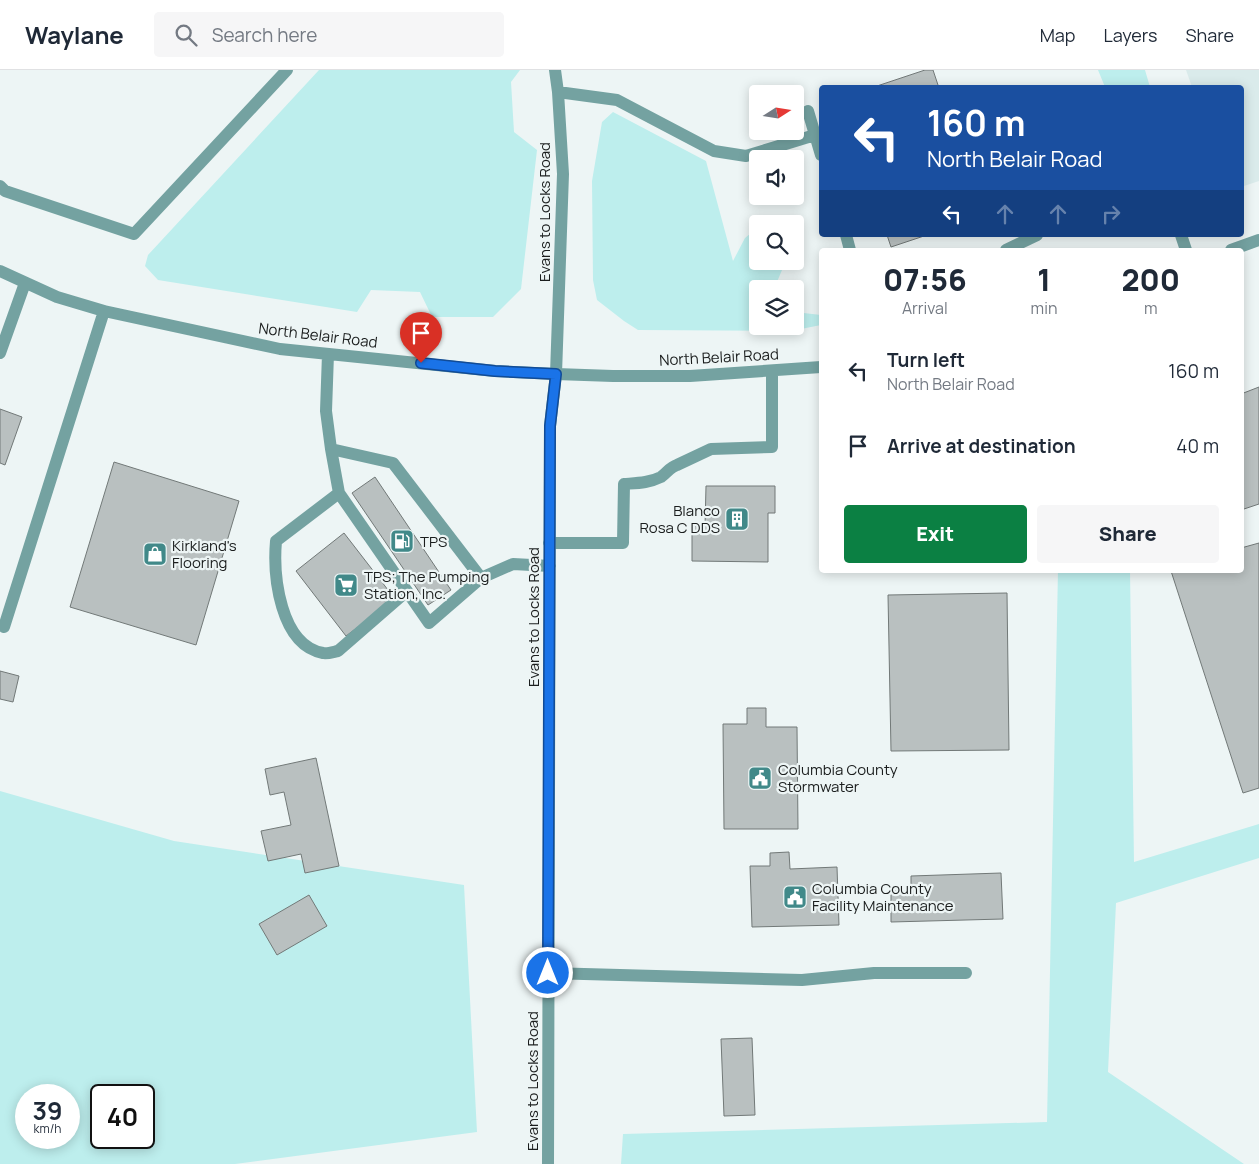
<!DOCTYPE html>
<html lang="en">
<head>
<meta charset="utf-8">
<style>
  :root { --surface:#fff; --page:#f6f6f7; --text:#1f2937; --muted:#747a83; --line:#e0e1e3; --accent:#0b8043 }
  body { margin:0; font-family:Manrope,sans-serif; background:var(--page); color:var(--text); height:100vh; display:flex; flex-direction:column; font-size:19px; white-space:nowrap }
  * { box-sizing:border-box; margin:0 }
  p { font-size:16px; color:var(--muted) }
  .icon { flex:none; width:28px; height:28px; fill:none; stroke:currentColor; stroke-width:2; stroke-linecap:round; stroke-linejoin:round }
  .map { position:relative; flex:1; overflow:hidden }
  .drawer { position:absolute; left:819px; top:178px; width:425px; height:325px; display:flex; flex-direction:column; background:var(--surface); border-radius:5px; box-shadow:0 2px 12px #0003 }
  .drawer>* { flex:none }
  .banner { position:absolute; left:819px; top:15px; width:425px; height:152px; border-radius:5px; box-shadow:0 2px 12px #0003; background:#1a4fa0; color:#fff; overflow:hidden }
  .needle { width:32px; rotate:78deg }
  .controls { position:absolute; left:749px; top:15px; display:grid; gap:10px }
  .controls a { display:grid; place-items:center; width:55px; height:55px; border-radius:5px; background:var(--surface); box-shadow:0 2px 12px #0003; font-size:25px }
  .speed { position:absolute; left:15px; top:1014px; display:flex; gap:10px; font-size:25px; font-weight:700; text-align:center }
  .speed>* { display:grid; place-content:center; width:65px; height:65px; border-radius:50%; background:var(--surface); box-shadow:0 2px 12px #0003; line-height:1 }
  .speed small { font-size:12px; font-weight:400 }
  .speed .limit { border:2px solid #111; border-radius:8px; background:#fff; color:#111 }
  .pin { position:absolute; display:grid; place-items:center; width:42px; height:42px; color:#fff; margin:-51px -21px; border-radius:50% 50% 50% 0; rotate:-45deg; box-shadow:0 0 5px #0007 }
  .pin .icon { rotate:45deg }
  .me { position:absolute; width:55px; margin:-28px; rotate:0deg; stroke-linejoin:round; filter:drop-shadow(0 0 4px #0008) }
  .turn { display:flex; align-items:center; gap:18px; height:105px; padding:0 25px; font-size:22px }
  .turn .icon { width:65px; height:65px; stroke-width:2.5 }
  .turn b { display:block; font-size:35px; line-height:42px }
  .lanes { display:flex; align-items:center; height:48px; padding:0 25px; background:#0003; justify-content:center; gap:25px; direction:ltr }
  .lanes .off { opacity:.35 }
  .eta { display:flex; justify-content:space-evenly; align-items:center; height:85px; text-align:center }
  .eta b { font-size:30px; font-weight:800; line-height:35px }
  .primary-button { display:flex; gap:10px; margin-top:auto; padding:10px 25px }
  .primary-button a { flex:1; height:58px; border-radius:5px; background:var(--accent); color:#fff; font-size:20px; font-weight:800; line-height:58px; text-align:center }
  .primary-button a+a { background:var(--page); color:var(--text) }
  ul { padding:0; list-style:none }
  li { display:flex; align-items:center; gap:15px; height:75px; padding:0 25px }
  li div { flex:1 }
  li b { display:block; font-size:19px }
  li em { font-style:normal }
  header { display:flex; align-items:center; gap:30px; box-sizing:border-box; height:70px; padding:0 25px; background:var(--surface); border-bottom:1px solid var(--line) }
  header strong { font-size:24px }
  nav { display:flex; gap:28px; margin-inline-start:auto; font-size:18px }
  .search { width:350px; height:45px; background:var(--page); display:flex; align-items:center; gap:12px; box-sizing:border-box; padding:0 18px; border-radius:5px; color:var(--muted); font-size:19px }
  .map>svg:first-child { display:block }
</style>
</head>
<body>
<header>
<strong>Waylane</strong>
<div class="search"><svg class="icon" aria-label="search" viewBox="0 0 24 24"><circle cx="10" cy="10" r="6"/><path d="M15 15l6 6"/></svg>Search here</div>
<nav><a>Map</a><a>Layers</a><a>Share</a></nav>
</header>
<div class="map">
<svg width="1259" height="1094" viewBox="0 0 1259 1094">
  <rect width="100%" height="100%" fill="#edf5f5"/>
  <path fill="#daebeb" d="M1186,0H1259V111L1241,117V18L1192,17Z"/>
  <path fill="#bdeeed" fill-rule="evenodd" d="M319,0H520L511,12L514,62L537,80L521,219L493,247H432L420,222L371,220L357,242L158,210L145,196L148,185Z
    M1098,0H1145L1150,17H1105Z
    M613,42L706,91L733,191L745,168L757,158L758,191H778L782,200L774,219H758V256H795V242L821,245V255L791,261L638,260L624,251L597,230L593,210L592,111L602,52Z
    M1058,500H1130L1134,792L1259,754V788L1116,833L1108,1002L1244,1094H621L623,1064L1047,1052Z
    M0,721L174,771L464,815L477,1062L235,1094H0ZM26,1025H69V1068H26ZM101,1025H144V1068H101Z"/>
  <path fill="#b9c0c0" stroke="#727978" d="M925,0H933L939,18H871Z
    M887,165H927L891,177Z
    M1259,317V434L1241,440V324Z
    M0,339L22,347L5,395L0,393Z
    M114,392L239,431L196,575L70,537Z
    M375,407L451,520L428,535L352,423Z
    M706,416H775V443H768V492L692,491V456H705Z
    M344,463L395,529L346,566L296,501Z
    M1259,473V718L1243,723L1171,501L1175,500H1241V478Z
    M1007,523L1009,680L891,681L888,525Z
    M0,601L19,606L13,632L0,629Z
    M747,638H766V657H797L798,759H724L723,654H747Z
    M316,688L339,796L305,803L301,784L268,791L261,761L291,755L284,722L270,725L265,699Z
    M789,782L790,799L837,797L839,855L752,857L750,796H770V783Z
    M1001,803L1003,849L891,852V821H911V806Z
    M309,825L327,856L277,885L259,854Z
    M752,968L755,1045L724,1046L721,969Z"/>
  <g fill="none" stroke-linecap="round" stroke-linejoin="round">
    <path stroke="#74a2a1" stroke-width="12" d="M558,22L617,30L714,81L746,86L815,65
      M808,41L821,85
      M0,116L5,121L134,164L287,0
      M846,165L850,180
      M1181,165L1186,180
      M1006,180L1037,165
      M1231,180L1259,170
      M0,201L57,227L104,241L280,279L495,301L556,304L613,306H690L821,297
      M0,283L25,213
      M328,284L326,341L331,379L339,423L429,553L481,508L393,393L331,379
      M339,423L276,471C273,506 280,575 323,583C327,584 333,582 338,581L407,521
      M549,473H623L624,414C637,413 649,413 661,407C667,403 670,397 677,395L711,379L772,377V301
      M481,508L513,494L550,496
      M4,557L104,241
      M548,903L802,910L874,903H966
      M548,1094L550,356L556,304L563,104L558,22L555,0"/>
  </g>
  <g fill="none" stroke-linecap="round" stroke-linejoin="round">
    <g stroke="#114b97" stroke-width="12">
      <path id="route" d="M421,293L495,301L556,304L550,356L548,903"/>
    </g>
    <use href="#route" stroke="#1a73e8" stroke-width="9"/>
  </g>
  <defs>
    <g id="building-square" transform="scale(1.25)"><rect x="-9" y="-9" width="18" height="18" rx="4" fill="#418989" stroke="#edf5f5"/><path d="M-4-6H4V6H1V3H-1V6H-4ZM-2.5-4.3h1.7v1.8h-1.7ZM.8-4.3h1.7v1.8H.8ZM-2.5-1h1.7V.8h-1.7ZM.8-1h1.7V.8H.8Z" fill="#fff"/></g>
    <g id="fuel-square" transform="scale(1.25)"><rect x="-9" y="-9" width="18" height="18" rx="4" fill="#418989" stroke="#edf5f5"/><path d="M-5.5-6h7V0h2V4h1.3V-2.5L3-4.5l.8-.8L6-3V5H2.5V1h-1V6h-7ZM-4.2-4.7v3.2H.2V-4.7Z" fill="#fff"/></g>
    <g id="shop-square" transform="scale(1.25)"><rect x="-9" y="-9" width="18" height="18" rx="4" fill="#418989" stroke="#edf5f5"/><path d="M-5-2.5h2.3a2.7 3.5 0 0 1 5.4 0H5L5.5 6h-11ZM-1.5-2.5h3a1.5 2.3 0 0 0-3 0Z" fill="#fff"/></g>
    <g id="supermarket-square" transform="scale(1.25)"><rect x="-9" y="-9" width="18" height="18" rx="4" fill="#418989" stroke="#edf5f5"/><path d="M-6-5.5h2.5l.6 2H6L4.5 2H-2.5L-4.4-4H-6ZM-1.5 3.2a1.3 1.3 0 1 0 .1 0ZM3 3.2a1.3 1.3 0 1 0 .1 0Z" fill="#fff"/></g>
    <g id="civic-square" transform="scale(1.25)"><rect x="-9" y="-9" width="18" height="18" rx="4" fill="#418989" stroke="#edf5f5"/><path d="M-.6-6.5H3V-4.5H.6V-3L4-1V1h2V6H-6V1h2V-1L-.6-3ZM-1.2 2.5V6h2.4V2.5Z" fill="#fff"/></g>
  </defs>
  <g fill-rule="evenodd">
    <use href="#building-square" x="737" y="449"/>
    <use href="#fuel-square" x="402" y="471"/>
    <use href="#shop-square" x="155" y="484"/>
    <use href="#supermarket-square" x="346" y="515"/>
    <use href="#civic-square" x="760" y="708"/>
    <use href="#civic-square" x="795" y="827"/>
  </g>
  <g text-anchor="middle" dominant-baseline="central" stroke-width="4.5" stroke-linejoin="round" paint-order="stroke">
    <g font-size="15" fill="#1a1d1d" stroke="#edf5f5">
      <text transform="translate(544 142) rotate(-90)">Evans to Locks Road</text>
      <text transform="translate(318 265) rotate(7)">North Belair Road</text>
      <text transform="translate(719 287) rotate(-3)">North Belair Road</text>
      <text transform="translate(533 547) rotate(-90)">Evans to Locks Road</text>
      <text transform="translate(532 1011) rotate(-90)">Evans to Locks Road</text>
    </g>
    <g font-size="15" fill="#1a1d1d" stroke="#edf5f5" text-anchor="start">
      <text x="720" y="440" text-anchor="end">Blanco<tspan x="720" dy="17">Rosa C DDS</tspan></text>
      <text x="420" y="471">TPS</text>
      <text x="172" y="475">Kirkland's<tspan x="172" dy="17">Flooring</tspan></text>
      <text x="364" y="506">TPS; The Pumping<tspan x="364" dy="17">Station, Inc.</tspan></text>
      <text x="778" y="699">Columbia County<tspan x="778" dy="17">Stormwater</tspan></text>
      <text x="812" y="818">Columbia County<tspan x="812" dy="17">Facility Maintenance</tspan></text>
    </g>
  </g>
</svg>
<div class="controls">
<a><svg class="needle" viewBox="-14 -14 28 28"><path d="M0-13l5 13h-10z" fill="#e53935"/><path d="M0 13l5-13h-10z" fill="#747a83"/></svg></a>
<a><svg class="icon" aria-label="sound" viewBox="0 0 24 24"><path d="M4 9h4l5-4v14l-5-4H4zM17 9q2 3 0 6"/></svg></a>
<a><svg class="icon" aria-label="search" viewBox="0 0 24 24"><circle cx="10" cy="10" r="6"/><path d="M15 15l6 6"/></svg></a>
<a><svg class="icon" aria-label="layers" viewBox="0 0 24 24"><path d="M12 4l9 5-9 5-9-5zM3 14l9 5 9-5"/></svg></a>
</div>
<div class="speed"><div>39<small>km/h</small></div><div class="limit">40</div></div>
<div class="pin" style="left:421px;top:293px;background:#d93025"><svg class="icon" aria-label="arrive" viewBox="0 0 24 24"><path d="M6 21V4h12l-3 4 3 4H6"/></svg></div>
<svg class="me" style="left:548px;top:903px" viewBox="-20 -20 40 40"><circle r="17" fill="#1a73e8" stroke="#fff" stroke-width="3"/><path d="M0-11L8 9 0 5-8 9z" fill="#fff"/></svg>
<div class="banner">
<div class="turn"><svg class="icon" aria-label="left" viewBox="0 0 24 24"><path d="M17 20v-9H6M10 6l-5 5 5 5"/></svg><div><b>160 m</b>North Belair Road</div></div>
<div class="lanes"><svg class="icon" aria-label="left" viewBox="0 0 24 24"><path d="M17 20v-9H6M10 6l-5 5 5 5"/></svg><svg class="icon off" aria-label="ahead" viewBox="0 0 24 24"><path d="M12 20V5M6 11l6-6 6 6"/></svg><svg class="icon off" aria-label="ahead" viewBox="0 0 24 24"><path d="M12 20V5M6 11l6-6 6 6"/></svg><svg class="icon off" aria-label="right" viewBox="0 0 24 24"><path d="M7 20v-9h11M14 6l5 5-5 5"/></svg></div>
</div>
<section class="drawer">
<div class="eta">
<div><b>07:56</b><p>Arrival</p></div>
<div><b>1</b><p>min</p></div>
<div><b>200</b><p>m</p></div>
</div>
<ul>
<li><svg class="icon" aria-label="left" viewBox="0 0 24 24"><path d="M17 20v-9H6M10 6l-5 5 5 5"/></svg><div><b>Turn left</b><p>North Belair Road</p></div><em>160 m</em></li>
<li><svg class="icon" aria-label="arrive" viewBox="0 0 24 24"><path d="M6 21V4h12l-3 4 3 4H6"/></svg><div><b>Arrive at destination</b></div><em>40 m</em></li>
</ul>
<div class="primary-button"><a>Exit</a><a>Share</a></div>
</section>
</div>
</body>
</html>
